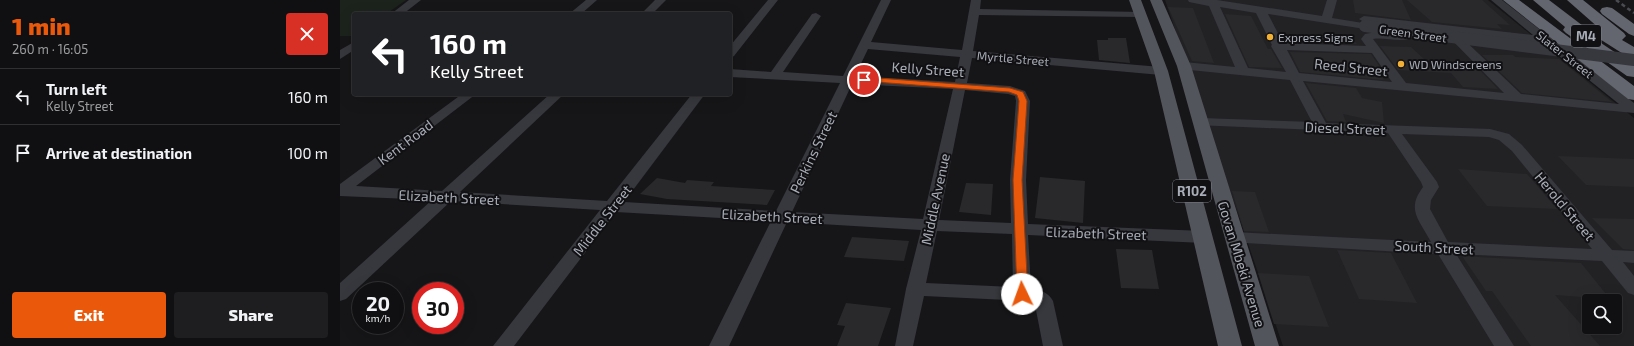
<!DOCTYPE html>
<html lang="en">
<head>
<meta charset="utf-8">
<style>
  :root { --surface:#101012; --page:#1e1e20; --text:#f1f3f6; --muted:#9c9d9f; --line:#303032; --accent:#ea580c }
  body { margin:0; font-family:"Exo 2",sans-serif; background:var(--page); color:var(--text); height:100vh; display:flex; flex-direction:column; font-size:15px; white-space:nowrap }
  * { box-sizing:border-box; margin:0 }
  p { font-size:13px; color:var(--muted) }
  .icon { flex:none; width:22px; height:22px; fill:none; stroke:currentColor; stroke-width:2; stroke-linecap:round; stroke-linejoin:round }
  .map { position:relative; flex:1; overflow:hidden }
  .sheet { display:flex; flex-direction:column; background:var(--surface); width:340px }
  .sheet>* { flex:none }
  .top-card { position:absolute; left:12px; top:12px; width:380px; height:84px; border-radius:4px; box-shadow:0 4px 16px #0002,0 0 0 1px var(--line); background:#202124; color:#fff; overflow:hidden }
  .tools { position:absolute; left:1242px; top:294px; display:grid; gap:8px }
  .tools a { display:grid; place-items:center; width:40px; height:40px; border-radius:4px; background:var(--surface); box-shadow:0 4px 16px #0002,0 0 0 1px var(--line); font-size:20px }
  .speed { position:absolute; left:12px; top:282px; display:flex; gap:8px; font-size:20px; font-weight:700; text-align:center }
  .speed>* { display:grid; place-content:center; width:52px; height:52px; border-radius:50%; background:var(--surface); box-shadow:0 4px 16px #0002,0 0 0 1px var(--line); line-height:1 }
  .speed small { font-size:10px; font-weight:400 }
  .speed .limit { border:6px solid #d22; background:#fff; color:#111 }
  .pin { position:absolute; display:grid; place-items:center; width:34px; height:34px; color:#fff; margin:-17px; border:2px solid #fff; border-radius:50%; box-shadow:0 1px 4px #0007 }
  .me { position:absolute; width:44px; margin:-22px; rotate:357deg; stroke-linejoin:round; filter:drop-shadow(0 0 3px #0008) }
  .turn { display:flex; align-items:center; gap:14px; height:84px; padding:0 12px; font-size:18px }
  .turn .icon { width:52px; height:52px; stroke-width:2.5 }
  .turn b { display:block; font-size:28px; line-height:34px }
  .round { display:grid; place-items:center; flex:none; width:42px; height:42px; border-radius:4px; background:var(--page) }
  .summary { display:flex; align-items:center; justify-content:space-between; height:68px; padding:0 12px }
  h1 { font-size:24px; font-weight:800; line-height:30px; color:var(--accent) }
  .primary-button { display:flex; gap:8px; margin-top:auto; padding:8px 12px }
  .primary-button a { flex:1; height:46px; border-radius:4px; background:var(--accent); color:#fff; font-size:16px; font-weight:800; line-height:46px; text-align:center }
  .primary-button a+a { background:var(--page); color:var(--text) }
  ul { padding:0; list-style:none }
  li { display:flex; align-items:center; gap:12px; height:56px; padding:0 12px; border-top:1px solid var(--line) }
  li div { flex:1 }
  li b { display:block; font-size:15px }
  li em { font-style:normal }
  main { display:flex; flex:1; min-height:0 }
  .map>svg:first-child { display:block }
</style>
</head>
<body>
<main>
<section class="sheet">
<div class="summary"><div><h1>1 min</h1><p>260 m · 16:05</p></div><a class="round" style="background:#d93025;color:#fff"><svg class="icon" aria-label="close" viewBox="0 0 24 24"><path d="M6 6l12 12M18 6L6 18"/></svg></a></div>
<ul>
<li><svg class="icon" aria-label="left" viewBox="0 0 24 24"><path d="M17 20v-9H6M10 6l-5 5 5 5"/></svg><div><b>Turn left</b><p>Kelly Street</p></div><em>160 m</em></li>
<li><svg class="icon" aria-label="arrive" viewBox="0 0 24 24"><path d="M6 21V4h12l-3 4 3 4H6"/></svg><div><b>Arrive at destination</b></div><em>100 m</em></li>
</ul>
<div class="primary-button"><a>Exit</a><a>Share</a></div>
</section>
<div class="map">
<svg width="1294" height="346" viewBox="0 0 1294 346">
  <rect width="100%" height="100%" fill="#161618"/>
  <path fill="#222225" fill-rule="evenodd" d="M825,0H1148L1294,118V346H943ZM1249,301H1275V327H1249Z"/>
  <path fill="#1c231d" d="M0,0H66L46,14H14V36H0Z"/>
  <path fill="#29292c" d="M1013,0H1062L1071,20L1015,13Z
    M1067,0H1142L1170,25L1157,24L1162,29L1092,22Z
    M828,7L853,8L874,63L852,61Z
    M885,14L911,16L928,49H931L942,68L909,67Z
    M979,36H1010L1017,44L984,43Z
    M768,38H786L790,63L759,60L757,40H768Z
    M1040,46L1071,47L1085,60L1132,62L1158,89L1123,87L1111,73L1058,70Z
    M950,52L1031,54L1042,70H1037L1044,80L960,72Z
    M1142,55H1173L1175,57L1219,59L1272,102L1182,93Z
    M966,83L1016,88L1022,98L1042,102L1044,123L1003,114L1006,122L987,121Z
    M1218,156L1294,159V187L1246,185Z
    M1118,169L1187,174L1217,209L1147,206Z
    M700,177L745,181L743,223L695,218Z
    M317,178L345,183L347,180L374,182L371,186L435,190L427,205L327,199L300,194Z
    M626,183L653,184L651,215L619,212Z
    M892,191L915,192L929,232L904,231Z
    M1252,218L1294,219V250L1283,249Z
    M512,237L569,241L564,261L504,257Z
    M776,249L812,250L819,289L781,288Z
    M997,250L1051,253L1077,303L1019,299Z
    M1122,256L1241,263L1270,299L1215,295L1260,346H1191L1152,291H1146Z
    M918,273L969,276L989,327L934,324Z
    M506,303L551,308L538,346H497L505,326L497,325Z"/>
  <g fill="none" stroke-linecap="round" stroke-linejoin="round">
    <path fill="#37383d" fill-rule="evenodd" d="M69,0H81L63,14H51Z
      M246,0H257L241,14H229Z
      M315,0H326L312,14H301Z
      M428,0H438L394,56L390,58V46Z
      M541,0H551L531,42L622,50L631,0H641L640,9L803,12L804,14L799,17L639,15L633,51L821,67L825,68L827,71L825,74L821,75L632,58L627,83L670,86L685,91L690,101L686,180L688,224L864,231L870,233L872,237L870,241L864,243L688,235L691,288C700,289 709,293 713,301L723,346H703L695,305L690,301L584,296L573,346H555L566,289L581,230L447,222L389,346H369L431,221L276,212L174,346H153L260,210L111,201L6,299L0,301V283L92,200L0,196V184L122,94H136L16,186L102,191L210,94H224L120,192L267,201L352,94H365L284,202L436,211L500,83L390,77V69L431,72L472,14L476,13L481,16L443,72L503,76ZM528,49L620,57L615,82L515,76ZM512,84L613,89L583,219L452,212ZM625,90L668,94L675,96L676,101L670,180L671,223L599,220ZM597,231L672,234L673,287L586,283Z
      M848,0H877L982,16L987,0H997L992,18L1029,24L1030,26L1029,28L1025,29L928,14L943,43L1026,46L1021,39L1025,34L1042,31L1068,35L1070,37L1068,39C1057,42 1044,37 1033,39L1066,83L1164,93L1103,31L1024,22L1019,19L1024,16L1193,35L1151,0H1162L1294,103V113L963,81L986,123L1150,129L1169,134L1182,145L1272,250L1294,251V263L1283,262L1294,276V295L1288,293L1262,261L1116,254L1174,346H1154L1098,254L888,242L886,238L888,234L894,232L1091,242C1079,219 1066,210 1083,187L1081,182L1048,133L856,125L854,122L856,119L861,118L972,122L950,80L840,69L838,66L844,62L895,67L869,6L849,2ZM880,7L916,13L932,45L931,46L946,72L908,68ZM1117,33L1203,43L1279,104L1181,94ZM947,50L1032,53L1052,82L959,73ZM1062,134L1149,137L1159,140L1172,151L1252,249L1108,242L1090,209L1091,200L1099,187L1097,182Z
      M14,42V50L0,59V50Z"/>
    <path fill="#53555c" fill-rule="evenodd" d="M789,0H801L828,71L902,346H878L814,71Z
      M810,0H822L851,66L939,346H915L837,66Z"/>
    <path fill="#63666e" fill-rule="evenodd" d="M1163,0H1179L1294,86V100L1288,99Z
      M1193,0H1209L1251,32L1253,35L1252,37L1294,65V77L1287,76L1226,33L1223,30L1225,27Z
      M1227,0H1243L1284,33L1286,36L1282,40L1294,47V59L1288,57L1255,36L1253,33L1255,30L1260,29Z
      M1267,7L1272,8L1294,24V36L1289,34L1262,14L1260,11L1262,8Z"/>
    <path stroke="#4a4c52" stroke-width="2.5" stroke-dasharray="4 3" stroke-linecap="butt" d="M1276,0L1294,13"/>
    <path stroke="#37383d" stroke-width="12" d="M1025,26L1294,60"/>
  </g>
  <path fill="#ea580c" stroke="#983908" d="M524,77L670,88L683,92L687,101L682,180L688,294L686,297H678L677,294L673,180L679,101L677,95L669,92L522,81V78Z"/>
  <g fill="#f2b134" stroke="#111113" stroke-width="1.5">
    <circle cx="930" cy="37" r="4"/>
    <circle cx="1061" cy="64" r="4"/>
  </g>
  <g text-anchor="middle" dominant-baseline="central" stroke-width="4" stroke-linejoin="round" paint-order="stroke">
    <g font-size="12" fill="#a8adb8" stroke="#111113">
      <text transform="translate(1073 33) rotate(8)">Green Street</text>
      <text transform="translate(1225 54) rotate(38)">Slater Street</text>
      <text transform="translate(673 58) rotate(5)">Myrtle Street</text>
    </g>
    <g font-size="12" fill="#a8adb8" stroke="#111113" text-anchor="start">
      <text x="938" y="37">Express Signs</text>
      <text x="1069" y="64">WD Windscreens</text>
    </g>
    <g fill="#111113" stroke="#7b7e86" stroke-width="1">
      <rect x="1231" y="25" width="30" height="22" rx="3"/>
      <rect x="833" y="180" width="38" height="22" rx="3"/>
    </g>
    <g font-size="13" font-weight="bold" fill="#a8adb8">
      <text x="1246" y="36">M4</text>
      <text x="852" y="191">R102</text>
    </g>
    <g font-size="14" fill="#a8adb8" stroke="#111113">
      <text transform="translate(1011 67) rotate(6)">Reed Street</text>
      <text transform="translate(588 69) rotate(4)">Kelly Street</text>
      <text transform="translate(1005 128) rotate(2)">Diesel Street</text>
      <text transform="translate(65 142) rotate(-37)">Kent Road</text>
      <text transform="translate(473 152) rotate(-64)">Perkins Street</text>
      <text transform="translate(109 197) rotate(3)">Elizabeth Street</text>
      <text transform="translate(595 199) rotate(-78)">Middle Avenue</text>
      <text transform="translate(1225 206) rotate(50)">Herold Street</text>
      <text transform="translate(432 216) rotate(3)">Elizabeth Street</text>
      <text transform="translate(262 220) rotate(-52)">Middle Street</text>
      <text transform="translate(756 233) rotate(2)">Elizabeth Street</text>
      <text transform="translate(1094 247) rotate(3)">South Street</text>
      <text transform="translate(902 264) rotate(73)">Govan Mbeki Avenue</text>
    </g>
  </g>
</svg>
<div class="tools">
<a><svg class="icon" aria-label="search" viewBox="0 0 24 24"><circle cx="10" cy="10" r="6"/><path d="M15 15l6 6"/></svg></a>
</div>
<div class="speed"><div>20<small>km/h</small></div><div class="limit">30</div></div>
<div class="pin" style="left:524px;top:80px;background:#d93025"><svg class="icon" aria-label="arrive" viewBox="0 0 24 24"><path d="M6 21V4h12l-3 4 3 4H6"/></svg></div>
<svg class="me" style="left:682px;top:294px" viewBox="-20 -20 40 40"><circle r="19" fill="#fff"/><path d="M0-13L10 11 0 6-10 11z" fill="#ea580c"/></svg>
<div class="top-card">
<div class="turn"><svg class="icon" aria-label="left" viewBox="0 0 24 24"><path d="M17 20v-9H6M10 6l-5 5 5 5"/></svg><div><b>160 m</b>Kelly Street</div></div>
</div>
</div>
</main>
</body>
</html>
